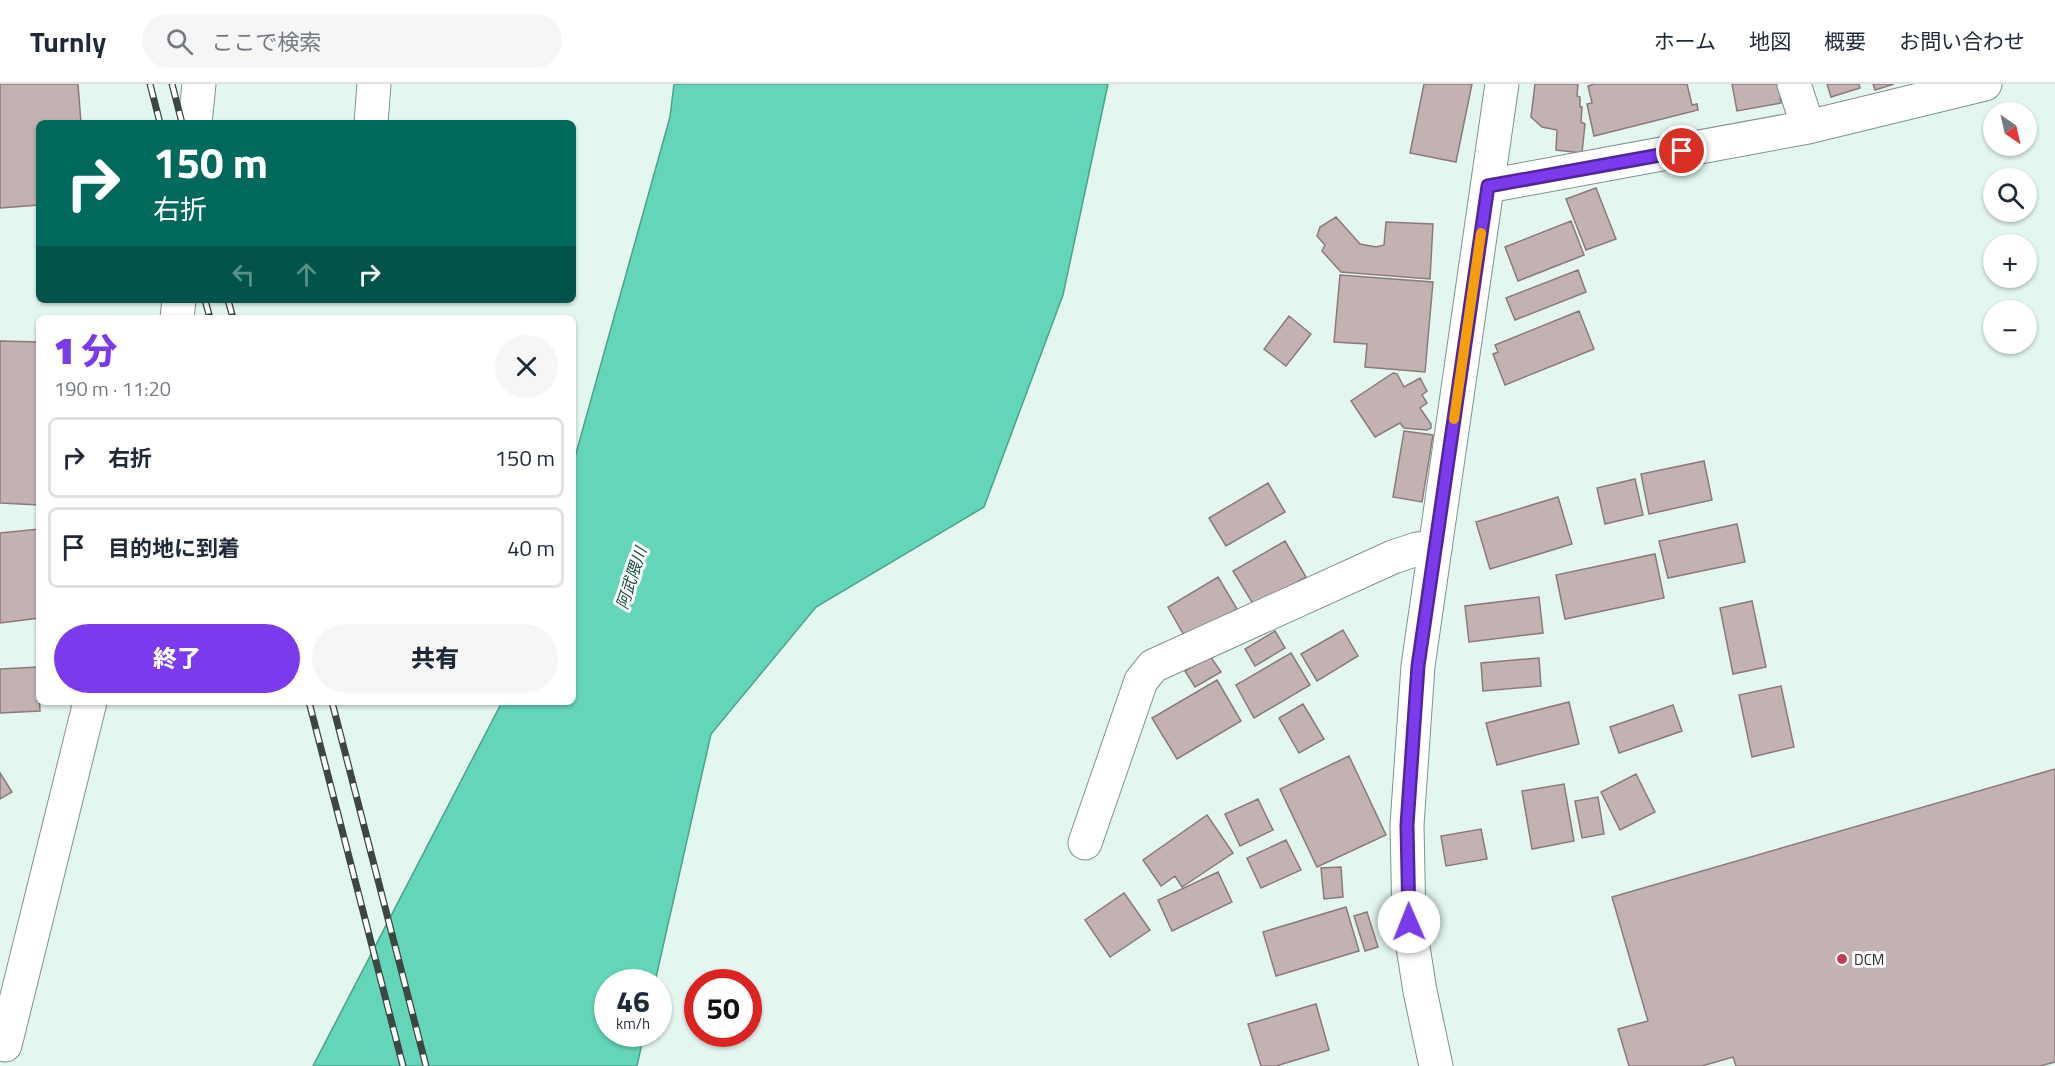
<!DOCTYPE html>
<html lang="ja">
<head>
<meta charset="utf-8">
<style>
  :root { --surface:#fff; --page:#f6f6f7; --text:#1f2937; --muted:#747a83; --line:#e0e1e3; --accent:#7c3aed }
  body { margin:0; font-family:"Titillium Web","Noto Sans JP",sans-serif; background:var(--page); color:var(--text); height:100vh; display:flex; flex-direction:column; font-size:22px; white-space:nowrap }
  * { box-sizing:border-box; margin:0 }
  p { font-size:20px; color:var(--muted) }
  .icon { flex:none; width:33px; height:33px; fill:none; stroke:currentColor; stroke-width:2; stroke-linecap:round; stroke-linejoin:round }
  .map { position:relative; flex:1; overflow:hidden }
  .panel { position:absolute; left:36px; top:231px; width:540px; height:390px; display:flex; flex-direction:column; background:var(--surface); border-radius:9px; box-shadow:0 2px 4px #0004 }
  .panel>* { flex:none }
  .guide { position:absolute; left:36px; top:36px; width:540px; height:183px; border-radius:9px; box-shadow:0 2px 4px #0004; background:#00695c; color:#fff; overflow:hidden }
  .needle { width:39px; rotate:146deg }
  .buttons { position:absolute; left:1983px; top:18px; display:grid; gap:12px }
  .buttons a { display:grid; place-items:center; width:54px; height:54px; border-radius:50%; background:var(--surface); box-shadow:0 2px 4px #0004; font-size:30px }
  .speed { position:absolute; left:594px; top:885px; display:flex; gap:12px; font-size:30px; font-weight:700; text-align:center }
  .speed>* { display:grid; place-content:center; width:78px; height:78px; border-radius:50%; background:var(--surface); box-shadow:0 2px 4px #0004; line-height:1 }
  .speed small { font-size:15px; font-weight:400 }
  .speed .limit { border:9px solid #d22; background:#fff; color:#111 }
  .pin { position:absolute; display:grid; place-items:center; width:51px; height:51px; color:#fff; margin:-26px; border:3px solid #fff; border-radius:50%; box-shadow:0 2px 6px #0007 }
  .me { position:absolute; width:66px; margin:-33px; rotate:359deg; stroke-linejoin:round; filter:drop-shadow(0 0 4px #0008) }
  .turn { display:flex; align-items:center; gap:21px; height:126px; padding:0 18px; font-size:27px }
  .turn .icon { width:78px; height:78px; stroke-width:2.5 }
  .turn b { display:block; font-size:42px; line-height:51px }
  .lanes { display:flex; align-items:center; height:57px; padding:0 18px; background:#0003; justify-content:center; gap:30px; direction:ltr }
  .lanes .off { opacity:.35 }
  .round { display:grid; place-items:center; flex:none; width:63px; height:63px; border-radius:32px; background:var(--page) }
  .summary { display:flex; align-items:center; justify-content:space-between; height:102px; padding:0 18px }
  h1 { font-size:36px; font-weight:800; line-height:45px; color:var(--accent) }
  .button { display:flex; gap:12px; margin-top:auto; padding:12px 18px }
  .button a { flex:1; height:69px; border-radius:36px; background:var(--accent); color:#fff; font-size:24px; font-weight:800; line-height:69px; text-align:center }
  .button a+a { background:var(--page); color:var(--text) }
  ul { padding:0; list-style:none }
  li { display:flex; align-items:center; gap:18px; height:81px; margin:0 12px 9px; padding:0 6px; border:3px solid var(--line); border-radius:9px }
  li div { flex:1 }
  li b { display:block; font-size:22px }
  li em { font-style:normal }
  header { display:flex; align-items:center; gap:36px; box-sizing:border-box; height:84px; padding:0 30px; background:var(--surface); border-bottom:2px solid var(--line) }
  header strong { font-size:28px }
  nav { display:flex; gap:33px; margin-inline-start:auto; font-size:21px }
  .search { width:420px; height:54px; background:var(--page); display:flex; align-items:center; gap:15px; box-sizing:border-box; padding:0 21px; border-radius:33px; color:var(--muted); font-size:22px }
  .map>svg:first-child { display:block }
</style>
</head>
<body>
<header>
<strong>Turnly</strong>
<div class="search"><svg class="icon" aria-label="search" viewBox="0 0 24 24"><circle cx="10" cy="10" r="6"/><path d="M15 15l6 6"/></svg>ここで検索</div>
<nav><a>ホーム</a><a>地図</a><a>概要</a><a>お問い合わせ</a></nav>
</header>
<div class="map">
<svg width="2055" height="982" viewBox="0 0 2055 982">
  <rect width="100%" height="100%" fill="#e3f6f0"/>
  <path fill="#63d5b9" stroke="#4fa08c" stroke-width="1.5" d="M674,0H1108L1063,211L984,423L816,523L711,650L655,898H608V950H644L637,982H313L502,618H573V380L670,33Z"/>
  <path fill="#c4b1b2" stroke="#8c7a7b" stroke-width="1.5" d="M0,0H78L81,39H39V121L0,124Z
    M1424,0H1472L1456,78L1410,69Z
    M1535,0H1578L1577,12L1580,13V23H1582L1581,38L1585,40L1582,69L1556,66L1557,46L1542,43L1531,33Z
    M1594,0H1687L1692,21L1697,20L1698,26L1594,52L1587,20L1592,19L1588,2Z
    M1732,0H1782L1785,13L1780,14L1781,19L1737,27Z
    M1827,0H1859L1860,4L1831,13Z
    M1873,0H1894L1875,6Z
    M1596,104L1616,155L1586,166L1566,115Z
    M1336,133L1360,160L1376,163L1384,161L1386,138L1433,140L1430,195L1341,188L1322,167L1325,161L1317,152L1320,143Z
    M1571,137L1584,171L1518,197L1505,163Z
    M1578,186L1586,208L1515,236L1506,214Z
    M1340,191L1433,198L1425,288L1365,283L1367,260L1334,258Z
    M1579,227L1594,265L1505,301L1493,270L1498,268L1495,261Z
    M1289,232L1311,250L1286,282L1264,265Z
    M0,257L39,258V421L0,419Z
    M1393,289L1397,290L1404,303L1420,294L1427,307L1422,311L1427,319L1420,324L1431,340V344L1427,346L1404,344L1400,339L1375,353L1351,317Z
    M1404,347L1433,351L1422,418L1393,413Z
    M1704,377L1712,416L1649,430L1641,390Z
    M1635,395L1643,431L1605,440L1597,404Z
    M1268,399L1285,428L1226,462L1209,434Z
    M1558,413L1572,460L1490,485L1476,438Z
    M1737,440L1745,478L1668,494L1659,457Z
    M39,445V534L0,539V449Z
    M1285,457L1306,493L1255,523L1233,487Z
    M1655,470L1664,514L1565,535L1556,491Z
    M1218,493L1237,525L1186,555L1168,523Z
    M1539,513L1543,549L1469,558L1465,522Z
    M1752,517L1766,583L1733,590L1720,524Z
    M1343,546L1358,572L1317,597L1301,570Z
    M1275,547L1285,564L1255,582L1245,565Z
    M1291,569L1310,601L1254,634L1236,601Z
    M1210,572L1221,588L1195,603L1185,587Z
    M1539,574L1541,602L1483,607L1481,579Z
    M38,583L40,627L0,629V585Z
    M1217,596L1241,637L1177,675L1152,634Z
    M1781,602L1794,663L1752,673L1739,611Z
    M1569,618L1579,660L1497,681L1486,639Z
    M1303,620L1324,655L1299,669L1279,634Z
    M1673,621L1682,647L1619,669L1610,643Z
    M1349,672L1386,751L1317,783L1280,705Z
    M2055,685V978L2040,982H1736L1733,973L1702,982H1629L1618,945L1648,937L1612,813Z
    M0,689L12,708L0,715Z
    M1636,690L1655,728L1620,746L1601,708Z
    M1564,700L1574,757L1532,765L1522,707Z
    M1598,713L1604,750L1582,754L1575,717Z
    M1258,715L1273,746L1240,762L1225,730Z
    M1207,731L1233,769L1182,803L1175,792L1161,802L1143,776Z
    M1481,745L1487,775L1446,782L1441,752Z
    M1286,756L1301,786L1261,804L1247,774Z
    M1341,783L1343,813L1324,815L1321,784Z
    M1218,788L1232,818L1172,847L1158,816Z
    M1124,809L1150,846L1110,873L1085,836Z
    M1346,823L1359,867L1276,892L1263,848Z
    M1367,828L1378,863L1365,867L1354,832Z
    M1316,920L1329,966L1276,982H1261L1248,940Z"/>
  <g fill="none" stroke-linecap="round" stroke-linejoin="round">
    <g stroke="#81928d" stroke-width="35">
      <path id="street" d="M1794,0L1808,43
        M195,39L199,0
        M371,39L374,0
        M1488,102L1808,43L1985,0
        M177,234L179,216
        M1085,759L1141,597L1153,582L1393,473L1417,465L1435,464
        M5,961L90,618"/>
    </g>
    <g stroke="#81928d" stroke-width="35">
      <path id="secondary" d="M1436,982L1420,907L1409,838L1407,741L1411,683L1418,582L1502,0"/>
    </g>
    <use href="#street" stroke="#fff" stroke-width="33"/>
    <use href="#secondary" stroke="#fff" stroke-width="33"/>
    <g stroke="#3d4643" stroke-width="7">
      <path id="rail" d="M150,0L160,39
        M172,0L182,39
        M205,216L210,234
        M228,216L233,234
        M309,618L403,982
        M332,618L426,982"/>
    </g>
    <use href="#rail" stroke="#fff" stroke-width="4.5" stroke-dasharray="14" stroke-linecap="butt"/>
  </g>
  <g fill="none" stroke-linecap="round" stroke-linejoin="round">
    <g stroke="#51269a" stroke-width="15">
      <path id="route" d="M1409,838L1407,741L1418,582L1488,102L1682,67"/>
    </g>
    <use href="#route" stroke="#7c3aed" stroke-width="10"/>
    <path stroke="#f59e0b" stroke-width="10" d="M1454,335L1481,149"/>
  </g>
  <circle fill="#ca3a58" stroke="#fff" stroke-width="2" cx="1842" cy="875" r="6"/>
  <g text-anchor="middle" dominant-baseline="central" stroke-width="6" stroke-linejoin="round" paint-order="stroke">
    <g font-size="15" fill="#1f2623" stroke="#fff" text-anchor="start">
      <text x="1854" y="875">DCM</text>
    </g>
    <g font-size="16" font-style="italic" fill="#15473b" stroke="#fff">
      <text transform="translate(631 494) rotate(-72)">阿武隈川</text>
    </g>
  </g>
</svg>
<div class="buttons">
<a><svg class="needle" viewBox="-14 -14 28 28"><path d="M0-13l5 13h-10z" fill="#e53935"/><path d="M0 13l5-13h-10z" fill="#747a83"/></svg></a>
<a><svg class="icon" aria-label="search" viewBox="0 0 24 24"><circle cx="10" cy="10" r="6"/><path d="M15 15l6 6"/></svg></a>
<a>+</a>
<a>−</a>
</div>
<div class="speed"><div>46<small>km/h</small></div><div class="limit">50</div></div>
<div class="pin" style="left:1682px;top:67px;background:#d93025"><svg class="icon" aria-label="arrive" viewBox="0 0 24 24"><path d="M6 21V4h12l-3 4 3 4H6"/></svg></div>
<svg class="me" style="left:1409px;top:838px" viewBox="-20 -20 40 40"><circle r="19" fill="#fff"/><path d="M0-13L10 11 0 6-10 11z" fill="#7c3aed"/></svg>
<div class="guide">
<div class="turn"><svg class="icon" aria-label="right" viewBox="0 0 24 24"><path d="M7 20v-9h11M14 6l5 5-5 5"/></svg><div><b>150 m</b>右折</div></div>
<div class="lanes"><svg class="icon off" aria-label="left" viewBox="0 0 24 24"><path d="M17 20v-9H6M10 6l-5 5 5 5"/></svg><svg class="icon off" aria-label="ahead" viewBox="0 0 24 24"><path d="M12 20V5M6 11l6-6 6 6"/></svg><svg class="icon" aria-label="right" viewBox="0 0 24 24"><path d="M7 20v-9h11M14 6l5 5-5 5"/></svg></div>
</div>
<section class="panel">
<div class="summary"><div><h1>1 分</h1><p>190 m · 11:20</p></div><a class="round"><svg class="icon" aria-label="close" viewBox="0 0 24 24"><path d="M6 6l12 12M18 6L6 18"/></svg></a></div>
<ul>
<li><svg class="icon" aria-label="right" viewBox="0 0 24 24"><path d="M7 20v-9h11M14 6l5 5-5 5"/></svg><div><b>右折</b></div><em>150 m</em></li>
<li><svg class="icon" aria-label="arrive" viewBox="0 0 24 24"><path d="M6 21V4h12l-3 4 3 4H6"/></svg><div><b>目的地に到着</b></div><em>40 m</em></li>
</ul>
<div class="button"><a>終了</a><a>共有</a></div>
</section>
</div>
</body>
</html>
